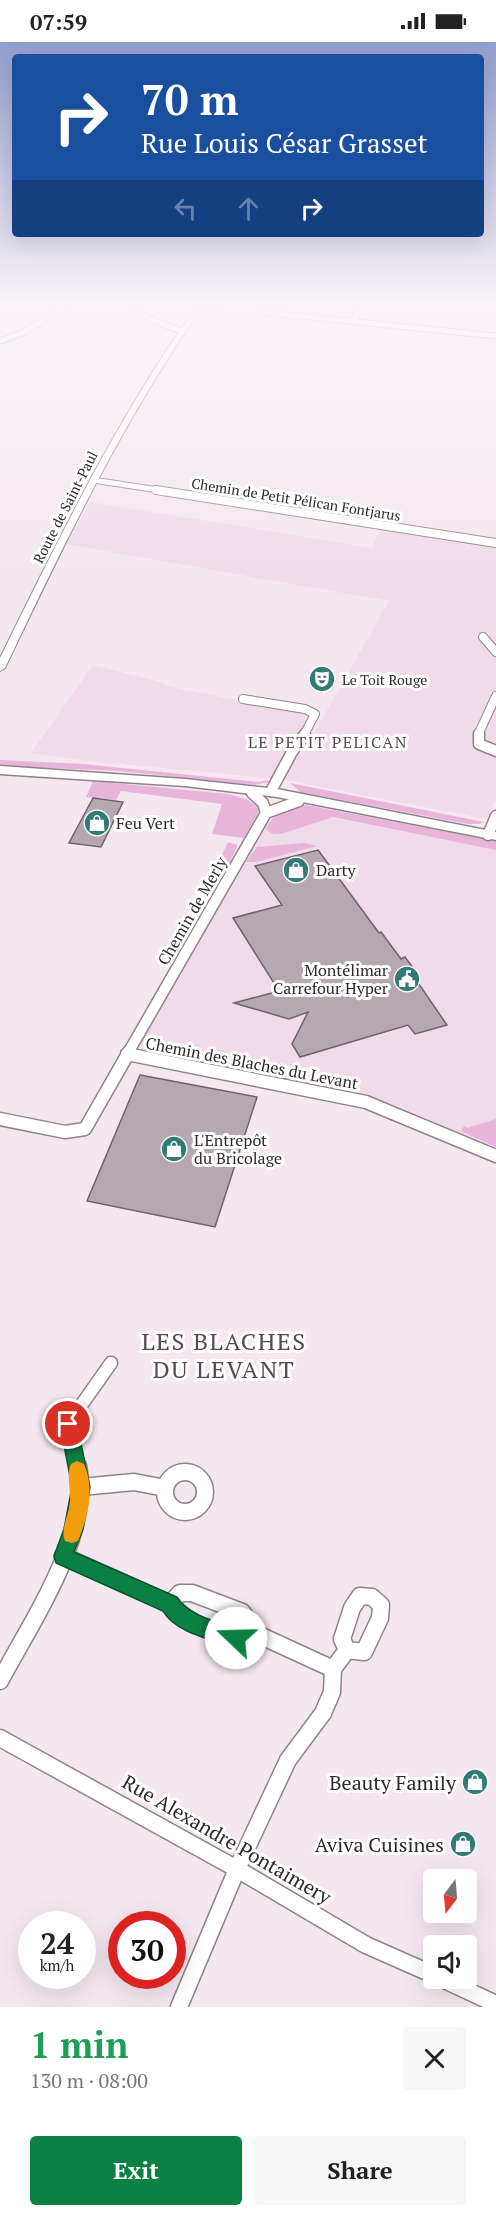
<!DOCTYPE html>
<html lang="en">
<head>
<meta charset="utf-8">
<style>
  :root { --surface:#fff; --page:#f6f6f6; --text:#222; --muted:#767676; --accent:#0b8043 }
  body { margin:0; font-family:"PT Serif",serif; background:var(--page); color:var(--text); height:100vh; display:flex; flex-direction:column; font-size:22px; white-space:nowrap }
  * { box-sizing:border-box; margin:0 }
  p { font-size:20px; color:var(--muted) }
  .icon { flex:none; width:33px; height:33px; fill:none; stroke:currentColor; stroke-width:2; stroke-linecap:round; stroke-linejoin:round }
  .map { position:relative; height:1965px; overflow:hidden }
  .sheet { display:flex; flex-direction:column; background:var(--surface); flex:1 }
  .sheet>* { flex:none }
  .banner { position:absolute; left:12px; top:12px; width:472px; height:183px; border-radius:6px; box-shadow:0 6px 24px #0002; background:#1a4fa0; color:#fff; overflow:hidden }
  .needle { width:39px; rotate:196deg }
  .fabs { position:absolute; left:423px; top:1827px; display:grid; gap:12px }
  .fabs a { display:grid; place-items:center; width:54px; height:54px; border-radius:6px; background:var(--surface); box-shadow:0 6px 24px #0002; font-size:30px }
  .speed { position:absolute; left:18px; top:1869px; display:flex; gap:12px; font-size:30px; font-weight:700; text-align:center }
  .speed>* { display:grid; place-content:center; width:78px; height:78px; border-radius:50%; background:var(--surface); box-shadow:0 6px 24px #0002; line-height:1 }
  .speed small { font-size:15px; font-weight:400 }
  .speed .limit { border:9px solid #d22; background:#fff; color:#111 }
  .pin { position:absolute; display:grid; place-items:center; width:51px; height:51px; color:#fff; margin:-26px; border:3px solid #fff; border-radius:50%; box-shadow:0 2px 6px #0007 }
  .me { position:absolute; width:66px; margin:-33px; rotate:291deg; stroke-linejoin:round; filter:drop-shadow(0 0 4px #0008) }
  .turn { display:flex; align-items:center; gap:21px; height:126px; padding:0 30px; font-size:27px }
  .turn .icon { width:78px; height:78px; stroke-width:2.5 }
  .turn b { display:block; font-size:42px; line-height:51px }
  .lanes { display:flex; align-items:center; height:57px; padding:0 30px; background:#0003; justify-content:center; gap:30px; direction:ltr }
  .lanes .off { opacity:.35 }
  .round { display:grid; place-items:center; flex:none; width:63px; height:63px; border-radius:6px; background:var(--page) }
  .headline { display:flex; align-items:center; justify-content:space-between; height:102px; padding:0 30px }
  h1 { font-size:36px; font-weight:800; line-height:45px; color:#1e9e55 }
  .cta { display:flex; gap:12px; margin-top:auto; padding:12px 30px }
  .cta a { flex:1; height:69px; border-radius:6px; background:var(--accent); color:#fff; font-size:24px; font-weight:800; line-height:69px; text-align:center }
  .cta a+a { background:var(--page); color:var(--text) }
  .status { display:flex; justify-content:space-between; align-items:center; height:42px; padding:0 30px; background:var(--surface); direction:ltr }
  .status svg { height:16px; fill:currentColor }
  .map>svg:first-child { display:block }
</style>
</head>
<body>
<div class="status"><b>07:59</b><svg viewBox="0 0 49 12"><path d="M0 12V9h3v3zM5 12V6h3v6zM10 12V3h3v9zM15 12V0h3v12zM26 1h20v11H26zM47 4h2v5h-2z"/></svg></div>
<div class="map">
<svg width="496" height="1965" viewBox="0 0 496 1965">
  <rect width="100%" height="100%" fill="#f4e7f0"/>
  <path fill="#efdbe9" d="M91,460L372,506L381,485L496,504V760H494L487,777L286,738L80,718L31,711L93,623L164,641L166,644L302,671L306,679L300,716L389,559L66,502Z
    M298,769L496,807V1108L392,1061L142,1009L140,1000L269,778L279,772Z"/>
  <path fill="#e8b5d9" d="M0,718L84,722L259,740L268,738L269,740L254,743L119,729L0,724Z
    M93,739L228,752L246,757L257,764L259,769L244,796L212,792L222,762L121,749L116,758L86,755Z
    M290,741L484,780L480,782H468L300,750Z
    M306,763L496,799V808L333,775L281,792H273L265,787L276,772Z
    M228,800L238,803L223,835L212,833Z
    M304,801L317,804L256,820H246L257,805Z
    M496,1077V1105L461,1089L464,1084L467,1086Z"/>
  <path fill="#b5a8b1" stroke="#6e636b" stroke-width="1.5" d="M93,756L123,760L101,805L69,801Z
    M318,808L379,891L381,890L401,917L405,915L419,934L414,935L447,983L415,992L408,983L300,1015L292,1002L308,970L289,977L234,961L279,949L233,876L282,863L255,824Z
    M140,1033L257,1055L215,1185L87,1159Z"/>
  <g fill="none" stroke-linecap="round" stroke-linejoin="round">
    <g stroke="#8f838b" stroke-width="7">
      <path id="minor-far4" d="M126,261L150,277L183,290
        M200,264L496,294
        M353,280L364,261
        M0,299L22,291L72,261
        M93,438L165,449"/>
    </g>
    <g stroke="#8f838b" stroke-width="10">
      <path id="minor-far3" d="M156,448L496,501
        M483,595L496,610
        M243,657L305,667L315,672L304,693
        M478,693L496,654"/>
    </g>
    <g stroke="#8f838b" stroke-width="13">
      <path id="minor-far2" d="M479,692V702L496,709
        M271,749L292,710L305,692
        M252,751L263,761L266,771
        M488,793L496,774
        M128,1011L266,771L299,759"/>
    </g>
    <g stroke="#8f838b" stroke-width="15">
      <path id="minor-far1" d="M127,1012L366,1060L496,1114
        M0,1077L65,1090L85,1087L129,1010
        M78,1426L68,1382L111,1321"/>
    </g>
    <g stroke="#8f838b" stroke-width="19">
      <path id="minor" d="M165 1450a20 20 0 1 1 40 0a20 20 0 1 1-40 0Z
        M81,1445L134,1440L165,1446
        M63,1514L170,1562C185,1579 217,1596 240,1596C246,1596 253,1594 259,1593
        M360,1554L372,1555L381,1563L380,1576L364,1610L347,1608L342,1597L352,1566Z
        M170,1562L180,1551H192L242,1570L259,1593L333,1627
        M0,1639C31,1580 92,1493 78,1424
        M0,1696L237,1827L366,1903L434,1933
        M440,1936L496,1962
        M179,1965L237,1827L288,1718L323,1671L332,1650L333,1627L347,1608"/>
    </g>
    <g stroke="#8f838b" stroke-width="2">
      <path id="tertiary" d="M199,261H205C124,376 65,500 5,626L0,629V616C60,494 119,372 199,261Z"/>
    </g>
    <g stroke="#8f838b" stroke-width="3">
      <path id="secondary" d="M0,724L185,737L277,747L496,790V798L277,755L185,744L0,732Z"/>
    </g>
    <use href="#minor-far4" stroke="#fff" stroke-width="5"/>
    <use href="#minor-far3" stroke="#fff" stroke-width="8"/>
    <use href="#minor-far2" stroke="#fff" stroke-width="10"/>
    <use href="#minor-far1" stroke="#fff" stroke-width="12"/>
    <use href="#minor" stroke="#fff" stroke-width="16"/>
    <use href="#tertiary" fill="#fff" fill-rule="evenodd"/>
    <use href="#secondary" fill="#fff" fill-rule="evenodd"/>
  </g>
  <linearGradient id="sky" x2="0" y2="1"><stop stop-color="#949ece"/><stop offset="0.49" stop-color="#faf4f8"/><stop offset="1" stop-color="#faf4f8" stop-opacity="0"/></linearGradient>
  <rect width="496" height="536" fill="url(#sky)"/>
  <path fill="#0b8043" stroke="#07532c" stroke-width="1.5" d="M68,1374L75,1376L77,1382L90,1445L83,1487L74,1510L177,1555C189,1575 222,1581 243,1589L246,1596L243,1603L236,1606C214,1598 175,1591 163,1569L56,1521L54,1514L64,1487L72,1445L60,1382L62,1376Z"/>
  <path fill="#f59e0b" d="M77,1419L84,1422C95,1446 88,1475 78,1499L72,1501L65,1499C60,1487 69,1473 70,1460C71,1448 66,1432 71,1422Z"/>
  <defs>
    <g id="theatre-disc" transform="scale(1.35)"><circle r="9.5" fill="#327a74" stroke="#fff"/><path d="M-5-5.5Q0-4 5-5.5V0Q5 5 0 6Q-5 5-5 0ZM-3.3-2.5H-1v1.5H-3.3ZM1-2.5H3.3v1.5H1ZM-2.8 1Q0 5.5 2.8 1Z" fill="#fff"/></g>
    <g id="shop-disc" transform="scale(1.35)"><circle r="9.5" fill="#327a74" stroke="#fff"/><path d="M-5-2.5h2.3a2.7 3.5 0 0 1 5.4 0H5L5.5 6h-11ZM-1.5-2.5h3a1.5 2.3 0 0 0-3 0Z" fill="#fff"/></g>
    <g id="civic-disc" transform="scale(1.35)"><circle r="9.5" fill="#327a74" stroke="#fff"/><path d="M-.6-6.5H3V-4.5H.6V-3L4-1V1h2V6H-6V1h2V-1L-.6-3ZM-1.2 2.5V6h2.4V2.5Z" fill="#fff"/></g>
  </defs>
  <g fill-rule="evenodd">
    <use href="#theatre-disc" x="322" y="637"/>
    <use href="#shop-disc" x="97" y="781"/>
    <use href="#shop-disc" x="296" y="828"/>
    <use href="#civic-disc" x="407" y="937"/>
    <use href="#shop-disc" x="174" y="1107"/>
    <use href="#shop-disc" x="475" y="1740"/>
    <use href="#shop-disc" x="463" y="1802"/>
  </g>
  <g text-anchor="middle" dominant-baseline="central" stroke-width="6" stroke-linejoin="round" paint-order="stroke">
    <g font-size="14" fill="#2e292c" stroke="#fff">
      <text transform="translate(296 457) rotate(9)">Chemin de Petit Pélican Fontjarus</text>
      <text transform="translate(65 465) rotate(-63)">Route de Saint-Paul</text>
    </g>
    <g font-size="14" fill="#2e292c" stroke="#fff" text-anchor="start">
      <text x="342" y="637">Le Toit Rouge</text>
    </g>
    <g font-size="16" letter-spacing="1.5" fill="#564b52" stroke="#fff">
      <text x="328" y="700">LE PETIT PELICAN</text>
    </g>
    <g font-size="16" fill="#2e292c" stroke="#fff" text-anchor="start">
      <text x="116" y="781">Feu Vert</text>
      <text x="316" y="828">Darty</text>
      <text x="388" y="928" text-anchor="end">Montélimar<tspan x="388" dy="18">Carrefour Hyper</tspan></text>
      <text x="194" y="1098">L'Entrepôt<tspan x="194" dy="18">du Bricolage</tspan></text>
    </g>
    <g font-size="16" fill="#2e292c" stroke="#fff">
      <text transform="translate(192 869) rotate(-60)">Chemin de Merly</text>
      <text transform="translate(252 1021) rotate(11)">Chemin des Blaches du Levant</text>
    </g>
    <g font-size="20" fill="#2e292c" stroke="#fff" text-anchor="end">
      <text x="456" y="1740">Beauty Family</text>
      <text x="444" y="1802">Aviva Cuisines</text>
    </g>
    <g font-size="20" fill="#2e292c" stroke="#fff">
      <text transform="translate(227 1797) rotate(30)">Rue Alexandre Pontaimery</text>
    </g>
    <g font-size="24" letter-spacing="1.5" fill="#564b52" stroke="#fff">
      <text x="224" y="1299">LES BLACHES<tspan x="224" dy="28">DU LEVANT</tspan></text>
    </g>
  </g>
</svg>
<div class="fabs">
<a><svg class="needle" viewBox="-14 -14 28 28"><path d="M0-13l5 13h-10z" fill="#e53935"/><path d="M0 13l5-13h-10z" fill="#767676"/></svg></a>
<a><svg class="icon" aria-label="sound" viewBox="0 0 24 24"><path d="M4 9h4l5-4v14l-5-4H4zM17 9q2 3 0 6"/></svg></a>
</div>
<div class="speed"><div>24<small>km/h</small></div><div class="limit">30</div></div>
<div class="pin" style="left:68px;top:1382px;background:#d93025"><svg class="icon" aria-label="arrive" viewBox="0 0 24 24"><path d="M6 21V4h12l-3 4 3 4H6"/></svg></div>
<svg class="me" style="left:236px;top:1596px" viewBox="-20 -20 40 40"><circle r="19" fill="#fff"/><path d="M0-13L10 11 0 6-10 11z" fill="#0b8043"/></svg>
<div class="banner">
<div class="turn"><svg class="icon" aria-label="right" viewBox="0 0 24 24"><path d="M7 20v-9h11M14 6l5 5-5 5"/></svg><div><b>70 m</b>Rue Louis César Grasset</div></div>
<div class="lanes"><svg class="icon off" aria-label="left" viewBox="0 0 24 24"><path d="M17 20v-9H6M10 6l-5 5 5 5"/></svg><svg class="icon off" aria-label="ahead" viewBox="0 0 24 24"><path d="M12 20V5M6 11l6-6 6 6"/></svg><svg class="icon" aria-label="right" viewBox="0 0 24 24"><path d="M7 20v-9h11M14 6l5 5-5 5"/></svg></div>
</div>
</div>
<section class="sheet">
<div class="headline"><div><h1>1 min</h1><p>130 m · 08:00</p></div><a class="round"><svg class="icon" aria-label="close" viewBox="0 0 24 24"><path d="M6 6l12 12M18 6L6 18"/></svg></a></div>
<div class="cta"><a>Exit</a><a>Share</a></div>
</section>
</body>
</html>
